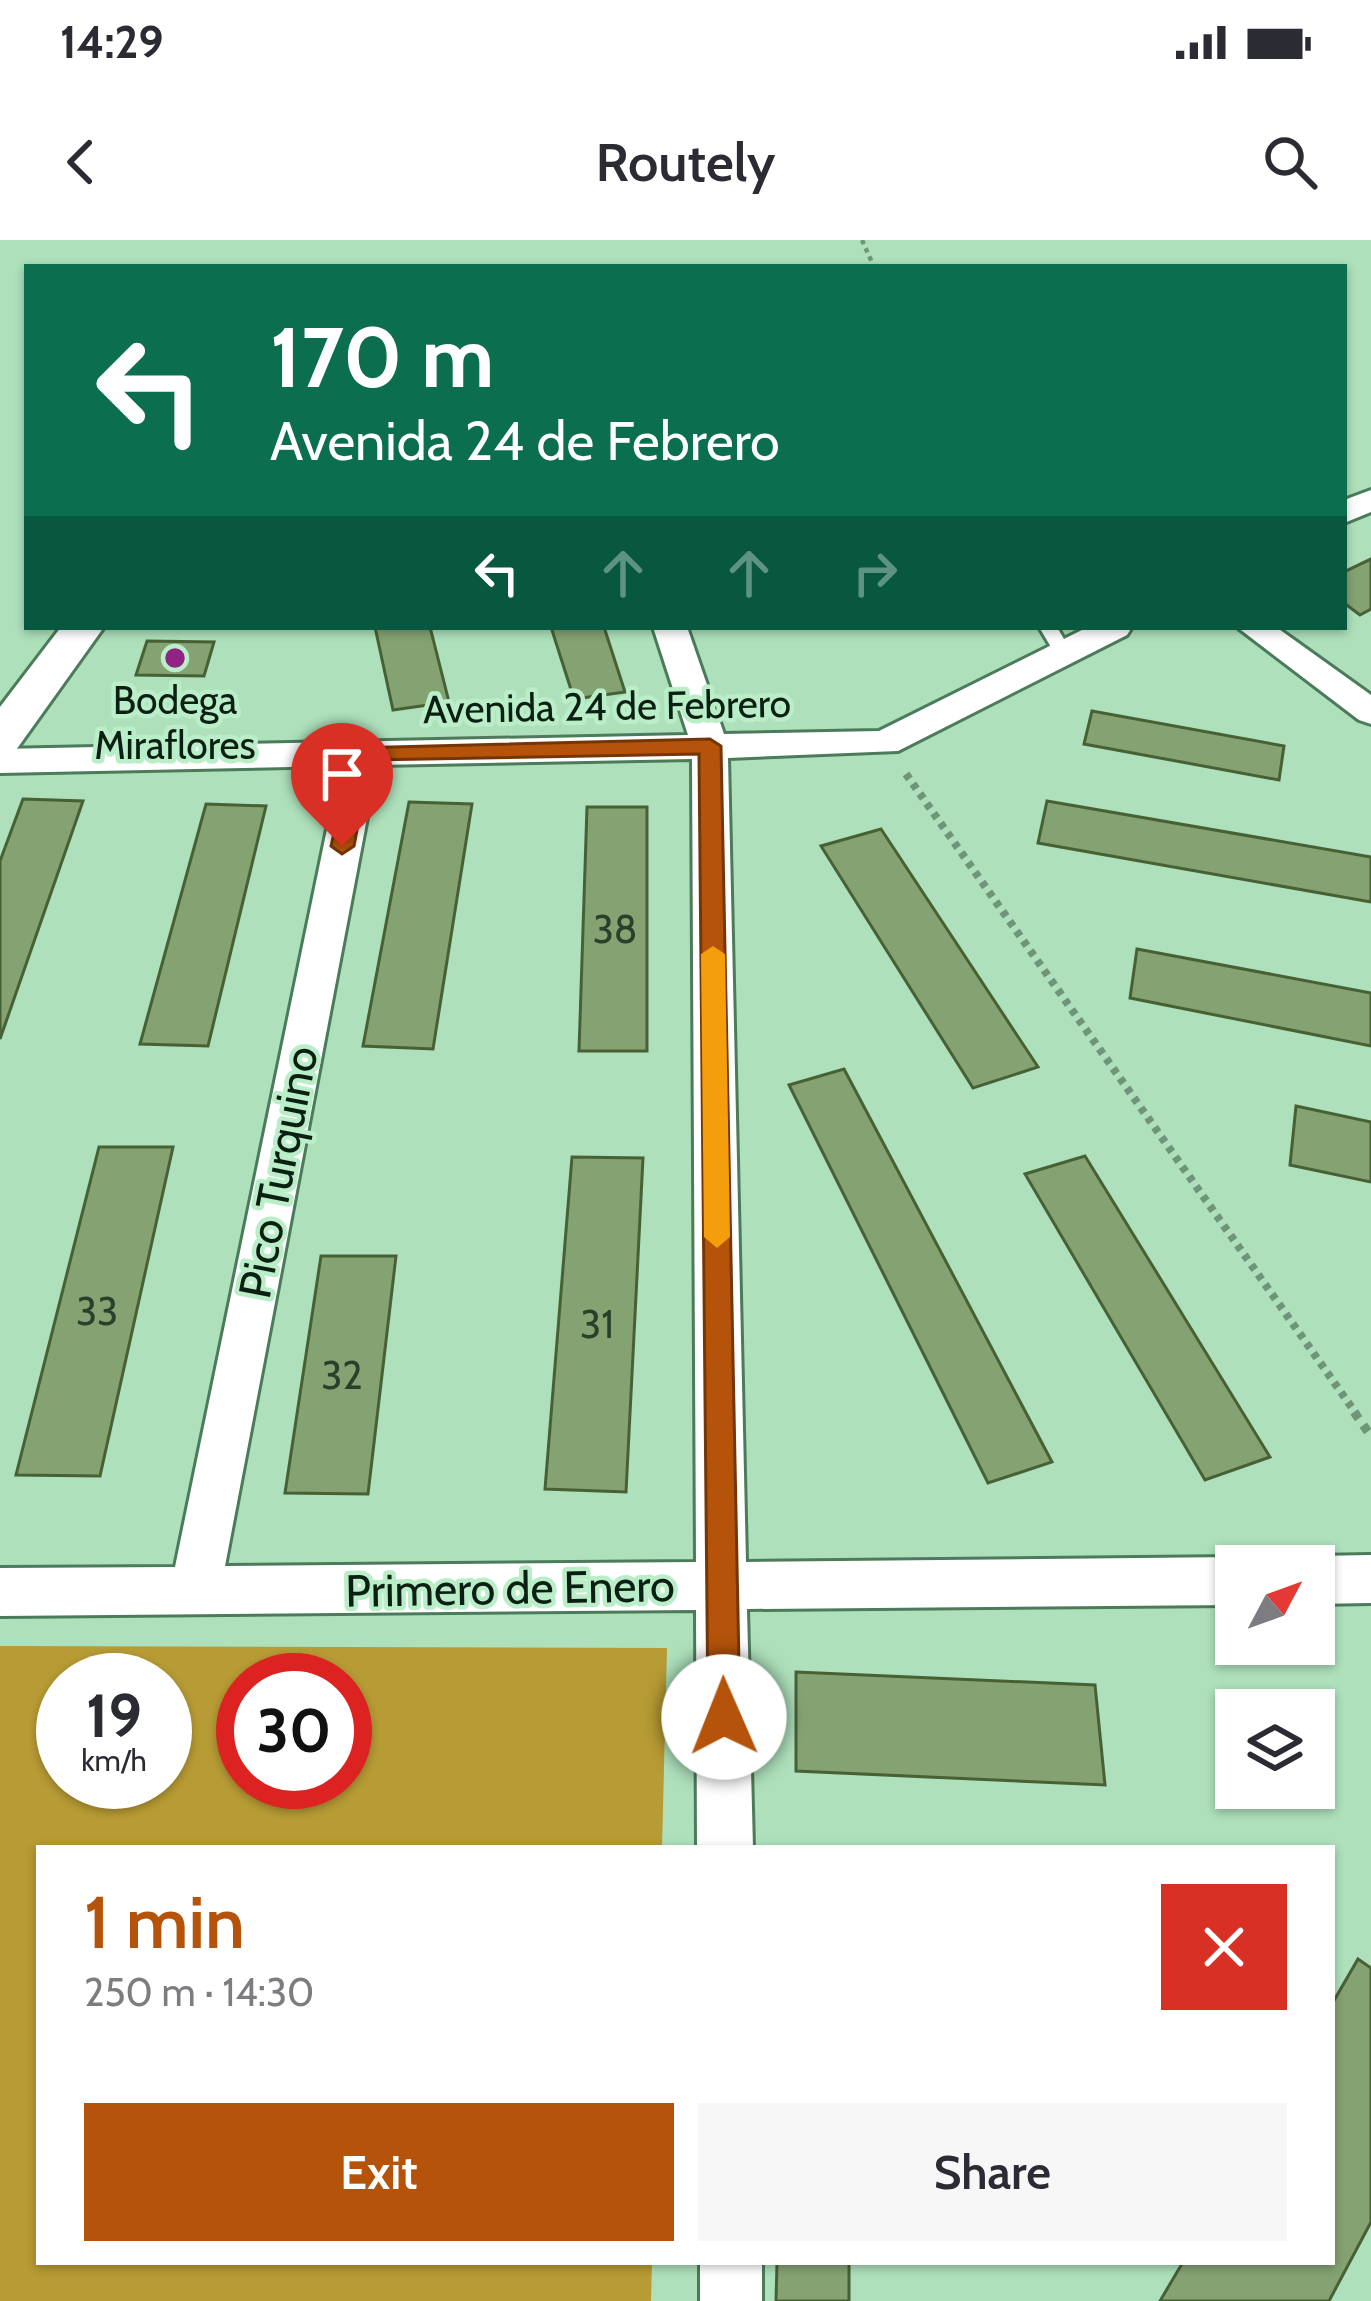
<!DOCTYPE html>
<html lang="en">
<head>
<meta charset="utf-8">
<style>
  :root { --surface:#fff; --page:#f7f7f7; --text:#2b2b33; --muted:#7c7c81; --accent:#b45309 }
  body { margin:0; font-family:Cabin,sans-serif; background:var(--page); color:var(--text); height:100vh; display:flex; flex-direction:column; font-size:45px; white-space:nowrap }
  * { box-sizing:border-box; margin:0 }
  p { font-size:39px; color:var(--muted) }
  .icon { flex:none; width:66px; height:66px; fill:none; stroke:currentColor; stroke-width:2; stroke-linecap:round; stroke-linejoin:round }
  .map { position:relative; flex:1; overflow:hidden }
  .sheet { position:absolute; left:36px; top:1605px; width:1299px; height:420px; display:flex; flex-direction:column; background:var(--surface); border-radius:0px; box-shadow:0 3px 9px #0004 }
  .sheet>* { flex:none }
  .hud { position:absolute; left:24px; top:24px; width:1323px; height:366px; border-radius:0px; box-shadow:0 3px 9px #0004; background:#0b6e4f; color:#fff; overflow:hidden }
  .needle { width:78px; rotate:49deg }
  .controls { position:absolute; left:1215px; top:1305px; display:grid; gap:24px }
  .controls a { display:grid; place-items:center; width:120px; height:120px; border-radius:0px; background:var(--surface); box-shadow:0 3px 9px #0004; font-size:60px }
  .speed { position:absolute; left:36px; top:1413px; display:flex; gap:24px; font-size:60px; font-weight:700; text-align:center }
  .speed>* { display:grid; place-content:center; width:156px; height:156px; border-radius:50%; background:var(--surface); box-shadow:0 3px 9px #0004; line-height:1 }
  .speed small { font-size:30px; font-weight:400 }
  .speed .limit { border:18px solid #d22; background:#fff; color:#111 }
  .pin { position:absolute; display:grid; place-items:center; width:102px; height:102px; color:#fff; margin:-123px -51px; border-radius:50% 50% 50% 0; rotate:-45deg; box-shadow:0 0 12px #0007 }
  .pin .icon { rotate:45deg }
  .me { position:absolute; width:132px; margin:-66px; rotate:359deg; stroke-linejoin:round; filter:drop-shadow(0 0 9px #0008) }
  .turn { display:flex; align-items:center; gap:42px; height:252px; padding:0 48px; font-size:54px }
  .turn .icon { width:156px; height:156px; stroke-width:2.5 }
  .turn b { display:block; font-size:84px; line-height:102px }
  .lanes { display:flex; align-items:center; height:114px; padding:0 48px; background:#0003; justify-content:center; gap:60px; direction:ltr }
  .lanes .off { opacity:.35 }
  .round { display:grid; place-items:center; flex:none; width:126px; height:126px; border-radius:0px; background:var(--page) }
  .summary { display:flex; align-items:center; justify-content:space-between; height:204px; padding:0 48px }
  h1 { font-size:72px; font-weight:600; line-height:90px; color:var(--accent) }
  .button { display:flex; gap:24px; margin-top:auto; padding:24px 48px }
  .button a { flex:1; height:138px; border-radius:0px; background:var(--accent); color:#fff; font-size:48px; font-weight:600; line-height:138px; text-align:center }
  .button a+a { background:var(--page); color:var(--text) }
  .status { display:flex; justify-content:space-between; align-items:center; height:84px; padding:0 60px; background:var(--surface); direction:ltr }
  .status svg { height:33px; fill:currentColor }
  header { display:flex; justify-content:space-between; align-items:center; height:156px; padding:0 48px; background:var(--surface); font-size:54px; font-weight:600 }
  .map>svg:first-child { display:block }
</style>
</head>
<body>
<div class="status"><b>14:29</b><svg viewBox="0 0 49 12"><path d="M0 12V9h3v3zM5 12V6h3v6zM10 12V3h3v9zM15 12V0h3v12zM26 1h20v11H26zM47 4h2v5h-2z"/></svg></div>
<header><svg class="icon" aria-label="back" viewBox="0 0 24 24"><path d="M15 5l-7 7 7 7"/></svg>Routely<svg class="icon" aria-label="search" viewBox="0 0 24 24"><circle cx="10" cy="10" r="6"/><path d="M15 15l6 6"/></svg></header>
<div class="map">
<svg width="1371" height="2061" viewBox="0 0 1371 2061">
  <rect width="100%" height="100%" fill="#ade0bb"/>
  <path fill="#b79b34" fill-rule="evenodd" d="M0,1406L667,1408L662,1608H39V2022H652L651,2061H0ZM63,1440H165V1542H63ZM243,1440H345V1542H243Z"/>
  <path fill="#85a273" stroke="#476135" stroke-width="3" d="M1371,319V369L1360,375L1344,363V332Z
    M375,387H430L449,462L393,470Z
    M551,387H604L625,452L574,459Z
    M147,401L214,402L204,436L136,435Z
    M1092,471L1284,506L1279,540L1084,504Z
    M23,559L83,561L0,799V621Z
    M1047,561L1371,617V662L1038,603Z
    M409,562L472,564L433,809L363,806Z
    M206,564L266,566L208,806L140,804Z
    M587,567H647V811H579Z
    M881,589L1038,827L973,848L821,606Z
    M1137,709L1371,753V806L1130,758Z
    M844,829L1052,1222L988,1243L789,845Z
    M1296,866L1371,882V942L1290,925Z
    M99,907H173L100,1236L16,1235Z
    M1085,916L1270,1217L1205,1240L1025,934Z
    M572,917L643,918L626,1252L545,1249Z
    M321,1016H396L368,1254L285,1253Z
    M796,1432L1095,1445L1105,1545L796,1531Z
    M1358,1719L1371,1728V1982L1329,2061H1160L1183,2022H1332V1764Z
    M777,2022H849V2061H776Z"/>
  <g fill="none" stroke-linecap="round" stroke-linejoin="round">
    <g stroke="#4b7b5a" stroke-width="6">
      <path id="service" d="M1039,387H1057L1072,413L1069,417H1057Z"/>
    </g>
    <g stroke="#4b7b5a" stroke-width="6">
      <path id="minor" d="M1371,250V272L1344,283V260Z
        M653,387H687L724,494L879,491L1088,387H1132L1127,395L898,511L728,518L746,1322L1236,1317L1255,1326H1236V1365L747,1369L753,1608H697L696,1370L0,1376V1328L175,1327L340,526L0,533V509L688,495ZM692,519L696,1322L225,1326L377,525Z
        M1237,387H1276L1371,455V484L1359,480Z
        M1371,1315V1363L1314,1364V1326H1295L1314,1316Z
        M700,2022H762V2061H700Z"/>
    </g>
    <g stroke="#4b7b5a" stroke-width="6">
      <path id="tertiary" d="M61,387H104L16,510L0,514V467Z"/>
    </g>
    <path stroke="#6e957a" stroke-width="4.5" stroke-dasharray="4.5 4.5" stroke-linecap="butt" d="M862,0L874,27"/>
    <path stroke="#6e957a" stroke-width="8" stroke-dasharray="6 6" stroke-linecap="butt" d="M906,534L1357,1175"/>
    <path stroke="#6e957a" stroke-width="9" stroke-dasharray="8 8" stroke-linecap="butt" d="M1354,1172L1371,1196"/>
    <use href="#service" fill="#fff" fill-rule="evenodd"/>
    <use href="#minor" fill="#fff" fill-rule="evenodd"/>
    <use href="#tertiary" fill="#fff" fill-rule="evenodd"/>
  </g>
  <path fill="#b45309" stroke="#753606" stroke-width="3" d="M710,499L721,506L740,1477L735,1488L724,1493L712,1488L708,1477L699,514L370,520L354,606L342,614L331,606L353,508Z"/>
  <path fill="#f59e0b" d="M713,706L725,714L730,997L717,1008L704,997L701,714Z"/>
  <circle fill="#912384" stroke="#baeec8" stroke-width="4.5" cx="175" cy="418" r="12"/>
  <g text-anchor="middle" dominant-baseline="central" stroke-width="9" stroke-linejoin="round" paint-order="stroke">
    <g font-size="39" fill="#0b1f12" stroke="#baeec8">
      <text x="175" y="460">Bodega<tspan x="175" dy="45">Miraflores</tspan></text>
    </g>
    <g font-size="39" fill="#0b1f12" stroke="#baeec8">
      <text transform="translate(607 466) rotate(-1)">Avenida 24 de Febrero</text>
    </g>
    <g font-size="39" fill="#2a402a">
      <text x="615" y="689">38</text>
      <text x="97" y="1071">33</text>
      <text x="597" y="1084">31</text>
      <text x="342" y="1135">32</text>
    </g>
    <g font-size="45" fill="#0b1f12" stroke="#baeec8">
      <text transform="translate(278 932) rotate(-79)">Pico Turquino</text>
      <text transform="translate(510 1348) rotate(-1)">Primero de Enero</text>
    </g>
  </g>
</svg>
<div class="controls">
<a><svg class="needle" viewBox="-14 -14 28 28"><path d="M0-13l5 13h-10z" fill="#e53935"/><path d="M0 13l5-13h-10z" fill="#7c7c81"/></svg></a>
<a><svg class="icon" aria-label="layers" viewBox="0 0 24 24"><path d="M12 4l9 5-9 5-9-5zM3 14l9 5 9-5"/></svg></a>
</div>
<div class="speed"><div>19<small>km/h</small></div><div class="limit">30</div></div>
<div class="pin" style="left:342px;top:606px;background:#d93025"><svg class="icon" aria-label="arrive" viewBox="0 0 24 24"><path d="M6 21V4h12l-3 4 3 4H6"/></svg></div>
<svg class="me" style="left:724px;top:1477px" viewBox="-20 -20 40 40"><circle r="19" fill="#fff"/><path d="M0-13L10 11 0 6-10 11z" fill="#b45309"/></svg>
<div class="hud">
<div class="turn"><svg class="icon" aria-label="left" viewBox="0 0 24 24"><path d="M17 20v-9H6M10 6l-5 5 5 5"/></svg><div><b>170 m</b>Avenida 24 de Febrero</div></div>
<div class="lanes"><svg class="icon" aria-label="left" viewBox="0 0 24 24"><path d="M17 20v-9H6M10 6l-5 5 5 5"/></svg><svg class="icon off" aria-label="ahead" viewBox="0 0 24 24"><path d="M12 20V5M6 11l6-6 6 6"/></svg><svg class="icon off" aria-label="ahead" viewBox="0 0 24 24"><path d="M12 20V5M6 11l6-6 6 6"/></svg><svg class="icon off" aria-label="right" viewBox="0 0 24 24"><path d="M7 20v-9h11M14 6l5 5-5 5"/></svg></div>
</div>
<section class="sheet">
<div class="summary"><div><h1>1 min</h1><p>250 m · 14:30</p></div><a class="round" style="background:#d93025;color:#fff"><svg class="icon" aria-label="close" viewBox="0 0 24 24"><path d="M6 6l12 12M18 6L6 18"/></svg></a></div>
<div class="button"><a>Exit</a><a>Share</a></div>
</section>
</div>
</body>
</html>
